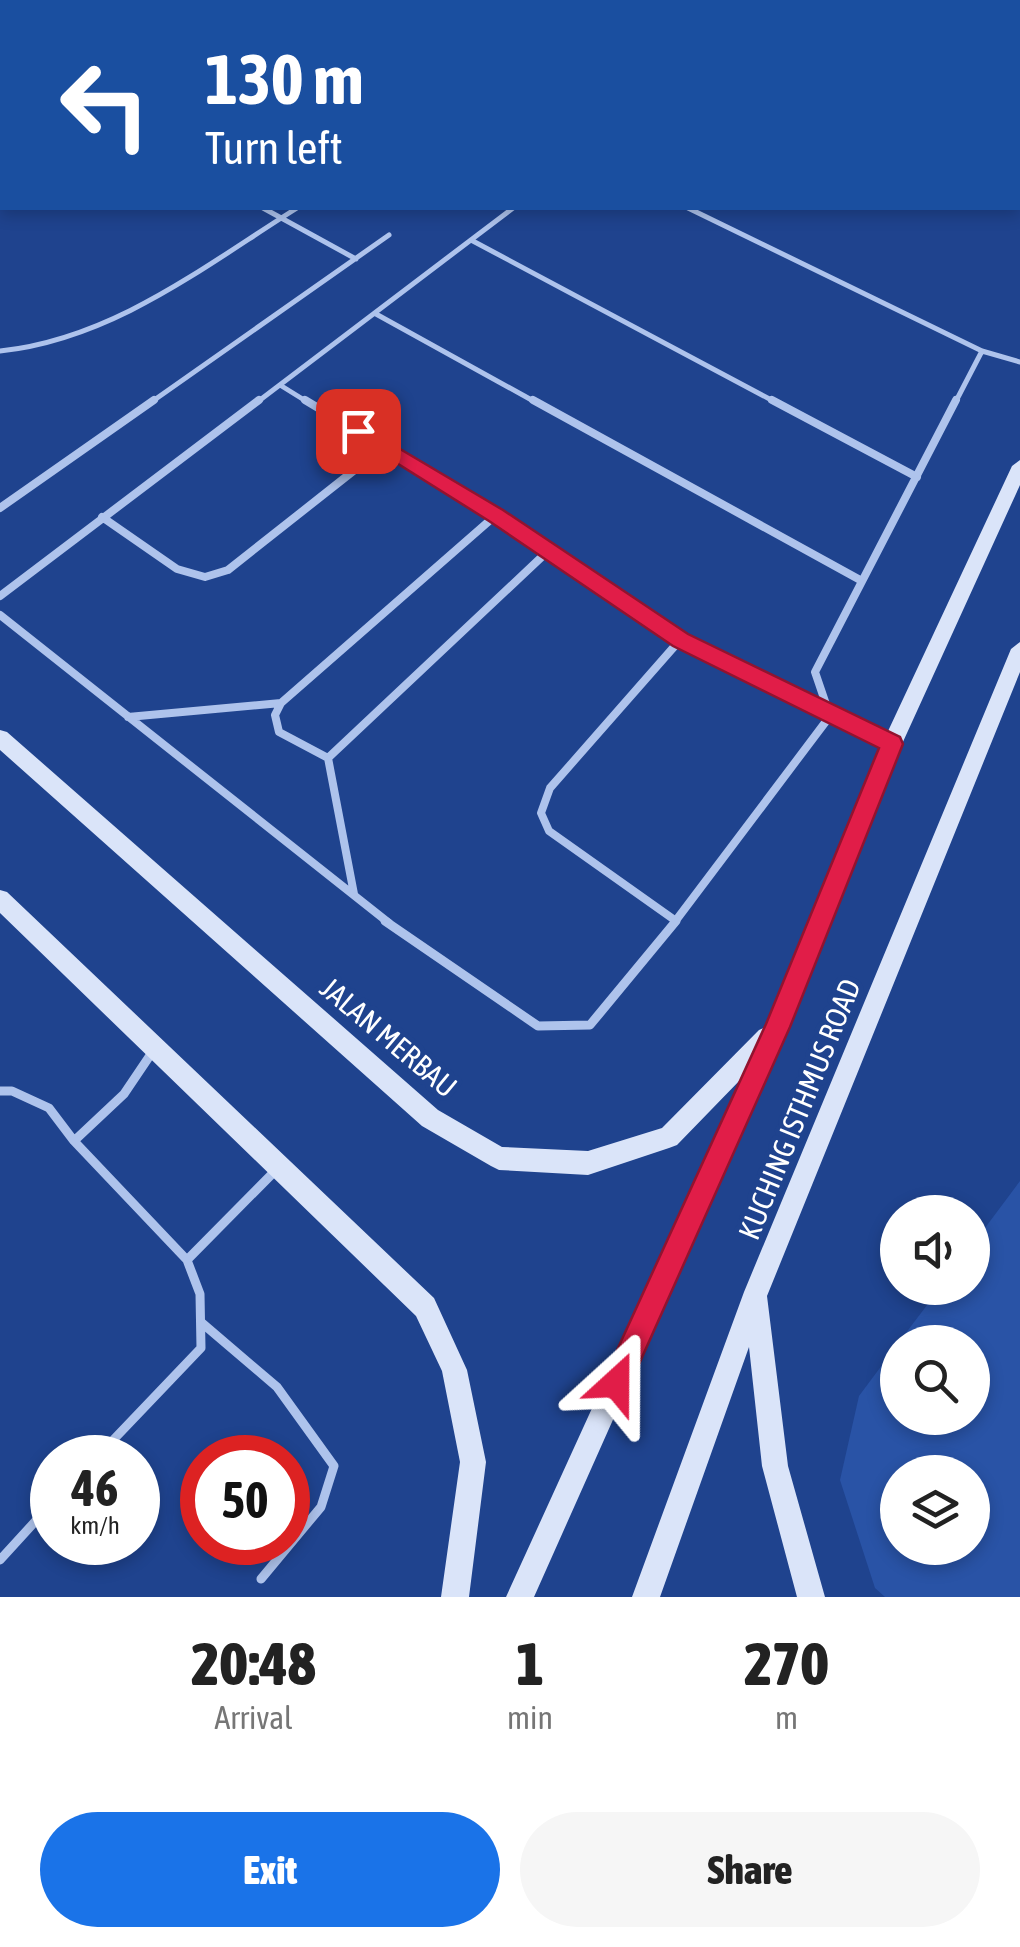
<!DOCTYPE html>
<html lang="en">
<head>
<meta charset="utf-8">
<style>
  :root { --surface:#fff; --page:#f6f6f6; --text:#222; --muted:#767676; --accent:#1a73e8 }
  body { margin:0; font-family:"Asap Condensed",sans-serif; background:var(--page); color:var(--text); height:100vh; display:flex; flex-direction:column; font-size:38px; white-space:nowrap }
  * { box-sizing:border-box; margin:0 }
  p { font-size:32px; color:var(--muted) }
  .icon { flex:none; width:55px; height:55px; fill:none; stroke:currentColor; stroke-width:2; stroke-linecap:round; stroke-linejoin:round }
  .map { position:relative; height:1597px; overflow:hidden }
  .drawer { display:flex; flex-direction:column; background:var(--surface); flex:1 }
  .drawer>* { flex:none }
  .top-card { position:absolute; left:0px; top:0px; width:1020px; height:210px; box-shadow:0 5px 15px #0003; background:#1a4fa0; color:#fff; overflow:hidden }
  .controls { position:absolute; left:880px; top:1195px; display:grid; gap:20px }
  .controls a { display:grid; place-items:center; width:110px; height:110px; border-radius:50%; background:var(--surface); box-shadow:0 5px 15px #0003; font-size:50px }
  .speed { position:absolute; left:30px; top:1435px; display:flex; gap:20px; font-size:50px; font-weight:700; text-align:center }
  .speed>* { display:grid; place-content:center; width:130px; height:130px; border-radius:50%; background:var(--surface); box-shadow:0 5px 15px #0003; line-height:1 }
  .speed small { font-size:25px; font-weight:400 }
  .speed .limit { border:15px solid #d22; background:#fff; color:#111 }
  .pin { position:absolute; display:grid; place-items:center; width:85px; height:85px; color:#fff; margin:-42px; border-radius:20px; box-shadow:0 5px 15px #0006 }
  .me { position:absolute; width:110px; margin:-55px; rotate:24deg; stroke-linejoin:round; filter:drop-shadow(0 0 8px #0008) }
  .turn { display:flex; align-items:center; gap:35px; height:210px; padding:0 40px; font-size:45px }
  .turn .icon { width:130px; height:130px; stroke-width:2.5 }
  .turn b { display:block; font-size:70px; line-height:85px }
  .eta { display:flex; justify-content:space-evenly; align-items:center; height:170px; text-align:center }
  .eta b { font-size:60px; font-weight:800; line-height:70px }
  .cta { display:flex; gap:20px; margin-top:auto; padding:20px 40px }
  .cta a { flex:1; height:115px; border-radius:60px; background:var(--accent); color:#fff; font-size:40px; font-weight:800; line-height:115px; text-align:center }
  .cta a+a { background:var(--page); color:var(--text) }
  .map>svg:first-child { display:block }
</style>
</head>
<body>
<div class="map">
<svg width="1020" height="1597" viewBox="0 0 1020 1597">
  <rect width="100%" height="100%" fill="#1f438e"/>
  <path fill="#2953a6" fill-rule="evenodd" d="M1020,1181V1597H885L875,1588L840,1480L859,1396L897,1345L898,1418H972V1342H899L940,1288H972L973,1244ZM898,1472H972V1548H898Z"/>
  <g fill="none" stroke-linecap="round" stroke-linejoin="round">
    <path stroke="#aec3ec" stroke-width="5" d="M274,0L279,2
      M263,208L356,259
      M688,208L982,351L1020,362
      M471,240L777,403
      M376,314L537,403
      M0,351C113,339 203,267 297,208
      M280,385L309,403
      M150,403L389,235
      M256,403L513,208
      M955,403L982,351"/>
    <path stroke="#aec3ec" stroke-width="8" d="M305,400L496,515L680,640L892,743
      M533,400L862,581
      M772,400L917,477
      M0,508L154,400
      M496,515L281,703L275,715L279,732L328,758L548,551
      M102,517L177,569L205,577L228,570L385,446
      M0,596L259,400
      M0,615L389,923
      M128,717L281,703
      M328,758L354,894
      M676,921L549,831L541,813L550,788L680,640
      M674,923L830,716L815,672L956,400"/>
    <path stroke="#aec3ec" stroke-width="9" d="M385,921L538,1026L590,1025L676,921
      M0,1091H12L49,1108L74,1141L187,1260L200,1294L201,1348L96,1458
      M74,1141L124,1094L153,1051
      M187,1260L275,1171
      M202,1323L277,1387L334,1466L321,1507L261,1579
      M0,1560L52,1503"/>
    <path fill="#dae4f9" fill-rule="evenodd" d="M1020,460V485L902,744L788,1027L534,1597H506L743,1077L677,1145L669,1148L588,1175L499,1170L491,1166L422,1126L0,750V730L7,732L438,1110L502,1147L588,1151L662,1128L759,1030L766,1027L882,744L1012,466Z
      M1020,642V672L767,1296L788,1466L825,1597H797L762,1466L749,1347L660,1597H632L744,1292L1011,649Z
      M0,890L7,892L434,1298L467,1370L486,1462L469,1597H441L460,1462L442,1371L416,1316L0,913Z"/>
  </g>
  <path fill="#e11d48" stroke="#92132f" stroke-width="2.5" d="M358,424L503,510L688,634L900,737L903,744L790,1027L626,1393L616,1398L606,1393L602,1383L766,1024L879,748L673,646L489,521L352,435L349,431Z"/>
  <g text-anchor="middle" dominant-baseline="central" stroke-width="10" stroke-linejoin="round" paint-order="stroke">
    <g font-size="30" fill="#fff" stroke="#1f438e">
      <text transform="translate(389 1037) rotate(40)">JALAN MERBAU</text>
      <text transform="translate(799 1109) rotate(-68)">KUCHING ISTHMUS ROAD</text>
    </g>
  </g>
</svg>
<div class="controls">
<a><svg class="icon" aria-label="sound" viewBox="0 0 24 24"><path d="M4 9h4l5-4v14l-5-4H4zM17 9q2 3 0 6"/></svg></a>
<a><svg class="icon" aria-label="search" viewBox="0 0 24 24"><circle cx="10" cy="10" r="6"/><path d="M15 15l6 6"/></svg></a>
<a><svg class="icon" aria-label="layers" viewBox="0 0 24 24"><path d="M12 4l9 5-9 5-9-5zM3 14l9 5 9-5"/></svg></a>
</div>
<div class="speed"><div>46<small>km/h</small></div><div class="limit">50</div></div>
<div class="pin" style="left:358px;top:431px;background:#d93025"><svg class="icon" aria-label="arrive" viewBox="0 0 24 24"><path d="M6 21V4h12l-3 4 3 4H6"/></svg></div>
<svg class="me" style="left:616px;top:1383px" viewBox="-20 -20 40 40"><path d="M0-17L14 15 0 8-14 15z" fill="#e11d48" stroke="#fff" stroke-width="4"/></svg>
<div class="top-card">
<div class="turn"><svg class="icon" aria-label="left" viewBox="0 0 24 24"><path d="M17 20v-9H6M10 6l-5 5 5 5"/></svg><div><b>130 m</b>Turn left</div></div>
</div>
</div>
<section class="drawer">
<div class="eta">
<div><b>20:48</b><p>Arrival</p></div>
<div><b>1</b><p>min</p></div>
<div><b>270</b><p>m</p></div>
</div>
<div class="cta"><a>Exit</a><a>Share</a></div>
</section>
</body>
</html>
